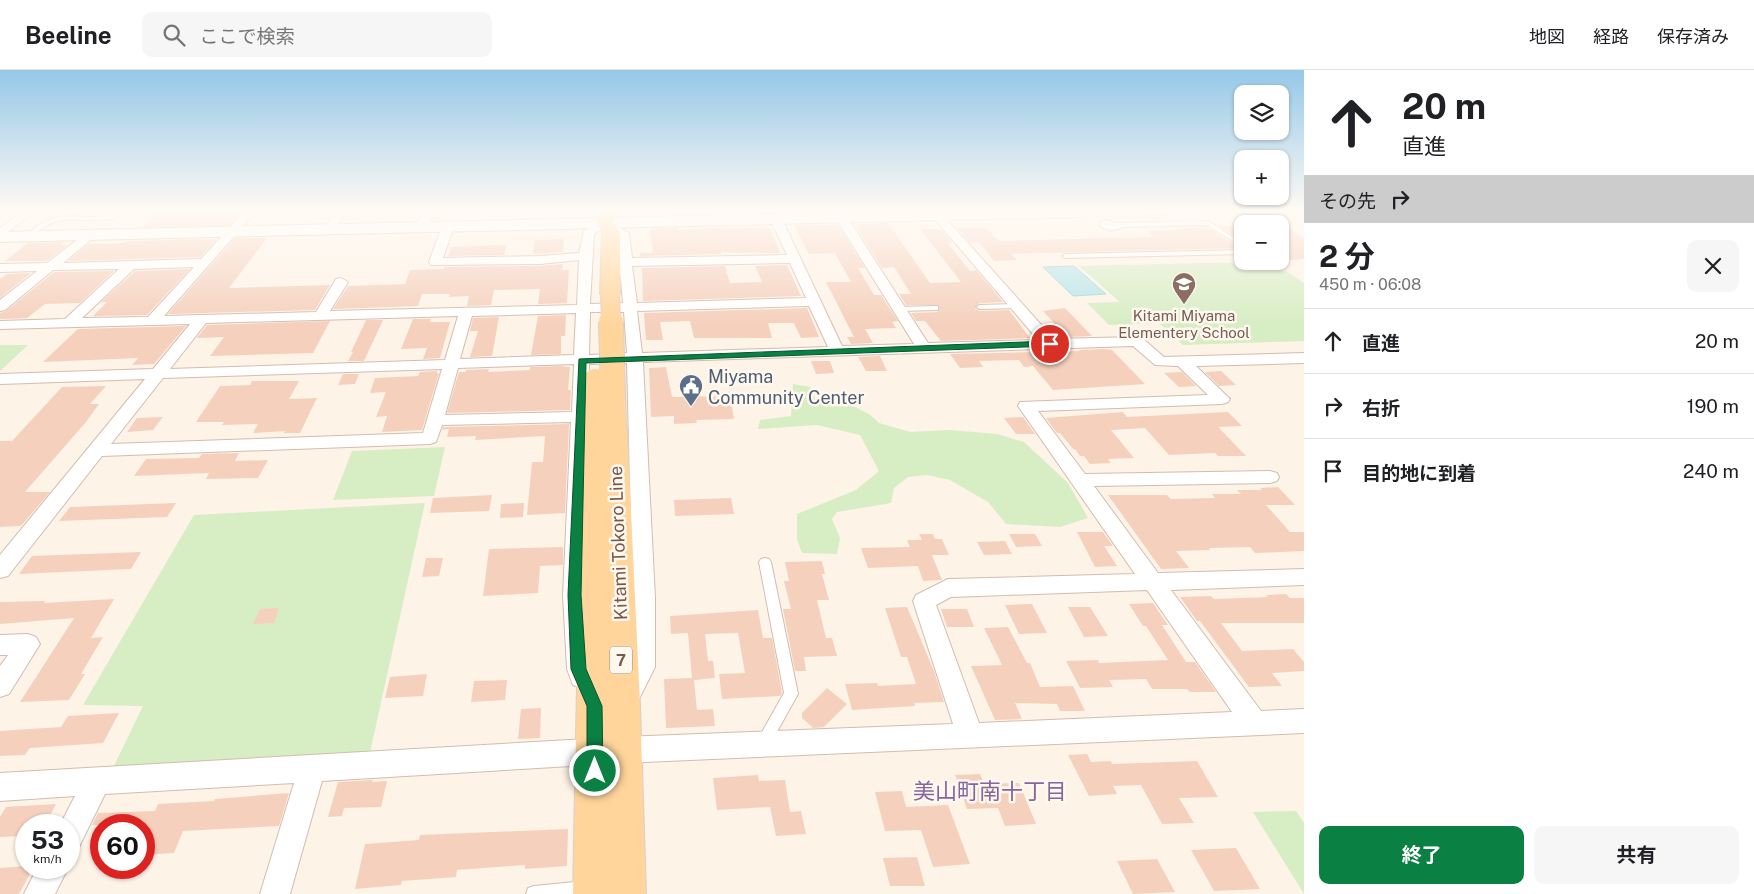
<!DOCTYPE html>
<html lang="ja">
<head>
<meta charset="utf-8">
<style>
  :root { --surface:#fff; --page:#f6f6f6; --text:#202124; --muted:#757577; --line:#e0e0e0; --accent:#0b8043 }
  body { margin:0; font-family:"Public Sans","Noto Sans JP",sans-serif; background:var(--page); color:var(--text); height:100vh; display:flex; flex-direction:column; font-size:19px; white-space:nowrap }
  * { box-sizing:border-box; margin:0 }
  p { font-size:16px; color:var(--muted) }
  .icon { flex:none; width:28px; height:28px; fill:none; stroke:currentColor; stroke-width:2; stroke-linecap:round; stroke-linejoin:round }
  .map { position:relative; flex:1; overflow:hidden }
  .side { display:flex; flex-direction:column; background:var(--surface); width:450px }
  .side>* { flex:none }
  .banner { background:#fff; color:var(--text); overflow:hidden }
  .tools { position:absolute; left:1234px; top:15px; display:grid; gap:10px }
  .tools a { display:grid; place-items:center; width:55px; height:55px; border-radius:10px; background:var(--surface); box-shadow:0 1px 4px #0004; font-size:25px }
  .speed { position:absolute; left:15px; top:744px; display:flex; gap:10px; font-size:25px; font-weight:700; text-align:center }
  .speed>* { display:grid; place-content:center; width:65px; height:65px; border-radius:50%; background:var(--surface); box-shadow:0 1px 4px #0004; line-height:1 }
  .speed small { font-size:12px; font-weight:400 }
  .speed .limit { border:8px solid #d22; background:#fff; color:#111 }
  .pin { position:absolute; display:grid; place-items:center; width:42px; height:42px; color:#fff; margin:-21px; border:2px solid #fff; border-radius:50%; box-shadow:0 1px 5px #0007 }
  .me { position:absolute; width:55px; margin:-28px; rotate:0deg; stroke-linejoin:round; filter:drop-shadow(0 0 4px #0008) }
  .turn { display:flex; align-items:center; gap:18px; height:105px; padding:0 15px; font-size:22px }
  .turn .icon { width:65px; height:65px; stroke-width:2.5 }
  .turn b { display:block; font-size:35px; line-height:42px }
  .then { display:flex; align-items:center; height:48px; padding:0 15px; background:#0003; gap:10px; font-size:19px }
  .round { display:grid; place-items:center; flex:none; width:52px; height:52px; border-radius:10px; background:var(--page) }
  .overview { display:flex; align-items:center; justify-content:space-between; height:85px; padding:0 15px }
  h1 { font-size:30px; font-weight:700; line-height:38px }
  .cta { display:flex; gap:10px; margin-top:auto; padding:10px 15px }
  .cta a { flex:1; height:58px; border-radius:10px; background:var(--accent); color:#fff; font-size:20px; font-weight:700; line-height:58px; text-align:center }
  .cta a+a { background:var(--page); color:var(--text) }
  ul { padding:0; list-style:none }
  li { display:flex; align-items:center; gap:15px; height:65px; padding:0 15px; border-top:1px solid var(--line) }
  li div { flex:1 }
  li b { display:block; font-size:19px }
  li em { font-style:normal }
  header { display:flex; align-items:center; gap:30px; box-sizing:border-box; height:70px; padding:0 25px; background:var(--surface); border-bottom:1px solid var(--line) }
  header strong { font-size:24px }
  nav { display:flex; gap:28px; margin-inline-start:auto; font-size:18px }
  .search { width:350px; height:45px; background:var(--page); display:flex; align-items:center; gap:12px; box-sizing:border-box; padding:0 18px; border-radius:10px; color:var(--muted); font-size:19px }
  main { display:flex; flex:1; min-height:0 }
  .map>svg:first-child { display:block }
</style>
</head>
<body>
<header>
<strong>Beeline</strong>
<div class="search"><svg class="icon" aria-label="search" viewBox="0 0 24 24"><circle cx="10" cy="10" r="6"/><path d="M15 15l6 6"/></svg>ここで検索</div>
<nav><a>地図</a><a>経路</a><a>保存済み</a></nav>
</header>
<main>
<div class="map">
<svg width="1304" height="824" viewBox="0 0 1304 824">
  <rect width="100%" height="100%" fill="#fef3e7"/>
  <path fill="#d7edc4" d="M1248,192L1288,202L1304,213V271L1183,275L1159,253L1109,255L1087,233L1120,232L1079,196Z
    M0,275H28L0,301Z
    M793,314L810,317L816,330L847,333L869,344L879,353L910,362L949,360L997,364L1024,372L1068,413L1088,448L1060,457L1006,454L988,432L950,410L927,405L908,407L894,418L891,433L837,442L832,449L840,468L837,484L802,483L797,469V444L856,420L879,401L860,365L817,355L758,359L760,350L791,346Z
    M445,377L434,426L333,430L352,381Z
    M425,433L369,687L111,702L143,636L83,635L194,445Z
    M1296,741L1304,753V824L1253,742Z"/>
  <path fill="#bae5e9" stroke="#9fd5db" d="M1074,196L1106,224L1073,226L1043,197Z"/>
  <path fill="#f5d0bd" d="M161,140H243L230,155L143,157Z
    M888,153L930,213L961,212L920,159H941L953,173H948L970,201L976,200L1003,232L980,233L974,238L980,241L1009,240L1030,268L941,271L925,251H916L911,243L938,242L939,235H906L899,224H911L894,197L882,198L854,154Z
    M1280,153L1304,168V189L1290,190L1280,184Z
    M794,155H838L865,198H858L874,225H881L898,251L892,252L896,258L865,259L873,273L851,274L847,267H854L826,212H851L835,183L809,184Z
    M1219,156H1242V171Z
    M720,157L721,159L770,158L780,183L721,182V184L640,186V183H653L650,159L678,158V160Z
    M1206,157L1240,178L1011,184L1017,190L994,191L979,172L970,173L957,158H986L999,171L1154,167L1146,161L1178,160L1174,158Z
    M235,168H267L229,218L330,215L315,240L168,244Z
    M217,169L200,187L68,191L88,174L124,173L128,171Z
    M564,169L563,182L533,184L535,170Z
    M64,172L60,175H68L46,191H5L28,173Z
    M506,175L504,185L448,186L452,177Z
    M563,194L562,200H569L567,233L538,234L540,219L494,220L491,235L467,236L469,226L449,227L450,224H422L418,236L333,239L348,216L405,214L410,200L444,199V197L540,196Z
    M787,195L801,226L643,231L642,198L725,196L730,213L762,212L755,196Z
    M190,199L147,245L93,246L107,232H101L135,201Z
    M114,201L80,233L45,234L27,248L0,249V243L6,241L54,202Z
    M31,203L0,228V209L7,204Z
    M807,238L819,267L801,268L794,253H768L772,268H694L690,251L660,252L663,270H646L644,243Z
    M1065,238L1092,266L1067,267L1043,241Z
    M566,245L565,266H561V284L531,285L538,246Z
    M499,247L492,286L470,287L478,261H470L473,248Z
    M413,249H431L430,252H450L440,288L423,289L427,278L401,279Z
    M366,250H383L364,291H348L353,282H351Z
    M330,251L313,283L210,286L224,267L197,268L207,255Z
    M186,256L154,294L132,295L138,288L43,292L78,259Z
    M1104,279L1112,280L1145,314L1053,320L1033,296L1024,297L1019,290L979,291L983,297L960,298L950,284L1080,281L1078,280Z
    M880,286L887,301H866L858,287Z
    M811,291H830L834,303L816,304Z
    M561,296L570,297L568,320H571L570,340L447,343L459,302H466V300L489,299L488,302L530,300V297Z
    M666,297L672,327L730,326L734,349L696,350L697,353L674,354V346L651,347L649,298Z
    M437,301V303H439L422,360L382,362L387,346L376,347L386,322L370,323L375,308L418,306L420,302Z
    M1221,301L1236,315L1219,316L1205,302Z
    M1181,302L1183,303L1196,316L1179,317L1164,303Z
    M343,304H359L355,314L338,315Z
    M252,311H299L289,329L317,328L300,363H284L285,361L253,363L258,354L222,355L224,352H196L220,316L250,315Z
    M106,316L90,334H99L86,352L25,422H50L21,456L0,457V371H12L62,317Z
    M1123,342L1127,347L1228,342L1242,356L1219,357L1220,359L1246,386H1218L1215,383L1169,385L1145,358L1111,360L1134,388L1108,389L1111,393L1090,394L1084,386H1080L1075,379L1074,380L1060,363H1057L1046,348Z
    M163,347L153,360L127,362L137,348Z
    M1023,347L1035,364H1016L1004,348Z
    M569,354L565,443L527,445L532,392H543L545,366L475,370L476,366L447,367L449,359L442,360L443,357Z
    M239,383L235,391L268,390L258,408L206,409L209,403L134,406L146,389L199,388L202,384Z
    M1278,417L1295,435H1266L1290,462H1304V481L1255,483L1250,477L1209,478L1210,480L1176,481L1189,498L1161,499L1108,425H1167L1171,429L1215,428L1212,424H1241L1237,420H1262L1260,418Z
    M492,425L489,441L430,443L433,428Z
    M731,428L734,444L675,446L674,430Z
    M176,433L167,447L59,451L70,437Z
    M524,433L523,447L500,448L501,434Z
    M1077,462H1103L1113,476H1104L1117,496L1095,497Z
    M919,464H933L935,469H942L949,485H932L942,510L923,511L918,496L868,498L861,478L910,477L907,470H922Z
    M1009,464H1035L1042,476L1016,477Z
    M1005,471L1012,484L984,485L977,472Z
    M563,477V495L540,496L538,523L483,526L489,479Z
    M141,482L131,499L19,504L32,486Z
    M426,488H443L439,506L422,507Z
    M822,491L825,504H822L829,530H817L826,568H832L837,586L804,587L806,601H795L783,539H791L784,511H789L785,492Z
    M1286,524L1290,528H1304V553H1221L1242,581L1293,579L1304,592V601L1272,603L1282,616L1249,617L1200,551H1197L1180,527L1211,526L1214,529L1268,527L1266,525Z
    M114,529L91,568L103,567L81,604H85L69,630L20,632L74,548L0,554V532L45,531L44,533Z
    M1153,533L1168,555H1162L1186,592H1195L1216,622H1190L1187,619H1152L1146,609L1109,610L1113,617L1080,618L1066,591L1098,590L1099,593L1168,590L1146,556H1143L1129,534Z
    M1032,534L1047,563L1019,564L1005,535Z
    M907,537L934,601L944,632L914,633L915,636L852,640L845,614L877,613L878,616L916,614L907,587H901L885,538Z
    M1068,537H1090L1108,566L1084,567Z
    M279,538L274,553L253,554L260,539Z
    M941,539H967L974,557H947Z
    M758,540L763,568H772L782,623L780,626L722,629L719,604L745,603L738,563L705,564L708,591H713L715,608L694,610L697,640L713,639L715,656L666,658L664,609L692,608L688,563L671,564L670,546Z
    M1008,557L1027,593H1030L1040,617L1073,616L1085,641H1060L1057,634L1015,633L1022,649L995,650L971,596L1002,595L984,558Z
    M427,604L423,626L385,628L390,607Z
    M507,610L505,630L471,632L474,611Z
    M827,618L847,634L824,657L813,658L802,648V643Z
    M541,638L540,668L518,669L521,639Z
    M119,643L103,673L30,678L25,685L0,686V661L61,657L68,646Z
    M1087,684L1091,692L1111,691L1112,694L1197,691L1218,727L1179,728L1194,753L1162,754L1141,715L1113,716L1117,724L1089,726L1068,685Z
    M980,704L984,714L1019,713L1036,754L1005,756L998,738L967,739L955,705Z
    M758,705L759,711L785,710L790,742L801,741L806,764L776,766L770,737L717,740L713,708Z
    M373,710L372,712L387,711L381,737L344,738L342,746L328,747L338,712Z
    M902,721L906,737L948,735L970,794L933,797L921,760L885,761L875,722Z
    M289,723L279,756L183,761L174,783L144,785V755H92L98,743L155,741L158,734L214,731L215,729Z
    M56,734L45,755H26V766L0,767V747L6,737Z
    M568,759L567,796L525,799V795L457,800L456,807L402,811L401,815L355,819L365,774L419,770L420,765Z
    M1236,778L1260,819L1214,821L1191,780Z
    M917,787L925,816H890L883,788Z
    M1157,789L1175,822L1133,824L1117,791Z
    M26,796V798H33L19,824H0V798Z"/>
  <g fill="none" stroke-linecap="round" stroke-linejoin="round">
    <g stroke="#d3bcae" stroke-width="2">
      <path id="service" d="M121,140H128C107,158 82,146 58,151C48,153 39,161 30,167L25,166C34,158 46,149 59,147C80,144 102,152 121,140Z
        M1233,140H1240L1261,154H1253Z
        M1106,150L1116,153L1208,151L1242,173V177L1207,155L1123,157L1112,161L1099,156L1100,152Z
        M1242,180V184L1065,188L1062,186L1065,184Z
        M1016,234H1019V238L980,239L976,237L980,235Z
        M935,236H938V240L899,241L895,239L899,237Z
        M765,488L769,489L771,492L798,624L769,676L764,678L759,676L757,671L784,623L759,492L761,489Z
        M585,811L591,813L593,819L591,824H526L528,818L534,816Z"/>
    </g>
    <g stroke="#d3bcae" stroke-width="2">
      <path id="minor" d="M25,140H37L4,165L0,167V158Z
        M246,140H257L164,246L316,242L336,209L341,208L348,212L330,241L577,235L579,190L540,194L431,195L429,192L442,156L448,153L454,156L443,188L540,186L579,183L584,161L605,149L629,163L632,188L787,185L770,149L776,146L782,149L842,276L914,274L835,147L841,144L847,147L928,273L1038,270L933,147L931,145L933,143H941L1054,269L1137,267L1142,268L1164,287L1304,283V293L1196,296L1230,329L1228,332L1222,334L1038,341L1085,404L1270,401L1277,403L1279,407L1277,411L1270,413L1094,416L1158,503L1304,499V515L1171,520L1261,641L1304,639V663L622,693L322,711L290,824H260L294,713L105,724L79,777L69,781V755H60L75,726L0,731V703L622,667L953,654L913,531L916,525L948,509L1135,504L1018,336L1020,332L1208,325L1178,296L1155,295L1133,276L643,292L655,528V597L636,635L627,638L618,635L615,627L631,596L633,528L627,293L589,294L585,525L591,599L594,607L591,615L582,618L573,615L567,599L563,525L571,352L442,355L436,372L430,374L102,386L8,506L0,508V485L145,309L0,314V304L153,299L190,254L0,259V251L65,249L119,199L53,200L5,240L0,241V230L37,201L0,202V194L47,193L86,163L90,161L96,165L94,167L63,193L201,189ZM605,157L617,164L623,233L590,234L594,164ZM790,193L806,228L637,233L632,196ZM194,197L148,247L82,248L134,199ZM809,236L828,277L642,283L637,241ZM590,242H624L627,283L589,285ZM576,243L574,285L460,289L472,246ZM458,246L445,290L170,299L206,253ZM574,294L572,342L445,345L458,298ZM442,299L423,363L111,374L163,308ZM1147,520L1232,642L979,653L936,535L951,527Z
        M336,140H347L334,161H326L324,159Z
        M423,140H434L428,157L422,160L416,157Z
        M28,564L36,567L40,574L9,624L0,627V596L8,585H0V565Z
        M37,798H68L55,824H24Z"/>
    </g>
    <g stroke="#d6bcab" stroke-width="2">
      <path id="secondary" d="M948,140H1171L1169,143L1163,145L0,172V162Z"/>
    </g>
    <g stroke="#d9d0cc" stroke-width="2">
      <path id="primary" d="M597,140H613V152L620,163V224L617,228L610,230L603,228L600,224L602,163L597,152Z
        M595,349C605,352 612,349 623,351L627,357L640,634L646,824H573L582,357L586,351Z"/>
    </g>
    <use href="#service" fill="#fff" fill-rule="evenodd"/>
    <use href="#minor" fill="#fff" fill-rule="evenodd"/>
    <use href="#secondary" fill="#fff" fill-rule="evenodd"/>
    <use href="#primary" fill="#ffd59c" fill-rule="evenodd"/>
    <g stroke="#d9d0cc" stroke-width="20" stroke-linecap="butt">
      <path id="primary-bridge-far1" d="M610,224L611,253"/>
    </g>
    <g stroke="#d9d0cc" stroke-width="26" stroke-linecap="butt">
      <path id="primary-bridge" d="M611,252L614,357
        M595,311V357"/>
    </g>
    <use href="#primary-bridge-far1" stroke="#ffd59c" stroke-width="18"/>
    <use href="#primary-bridge" stroke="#ffd59c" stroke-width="24"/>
  </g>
  <linearGradient id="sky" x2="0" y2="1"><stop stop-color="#95c8e8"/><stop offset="0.55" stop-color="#fffaf4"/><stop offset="1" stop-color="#fffaf4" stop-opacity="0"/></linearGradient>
  <rect width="1304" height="255" fill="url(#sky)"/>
  <path fill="#0b8043" stroke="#07532c" d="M1050,271L1055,274L1053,276L586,293L581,525L586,599L602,636L603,701L601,707L595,709L589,707L587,701V636L571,599L568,525L579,289Z"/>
  <defs>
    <g id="school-pin" transform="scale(1.25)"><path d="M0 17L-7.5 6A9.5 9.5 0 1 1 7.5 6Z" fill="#8d6e63" stroke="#fff8ee"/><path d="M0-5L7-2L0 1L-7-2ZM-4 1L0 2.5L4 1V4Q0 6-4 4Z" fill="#fff"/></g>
    <g id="civic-pin" transform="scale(1.25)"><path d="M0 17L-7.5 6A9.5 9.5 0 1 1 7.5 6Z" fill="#5c6f8a" stroke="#fff8ee"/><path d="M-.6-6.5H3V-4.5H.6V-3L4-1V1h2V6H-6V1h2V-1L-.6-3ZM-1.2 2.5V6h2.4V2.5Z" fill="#fff"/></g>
  </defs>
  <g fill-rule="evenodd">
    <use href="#school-pin" x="1184" y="214"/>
    <use href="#civic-pin" x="691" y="316"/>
  </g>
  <g text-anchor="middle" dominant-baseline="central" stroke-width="5" stroke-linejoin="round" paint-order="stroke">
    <g font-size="15" fill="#785e54" stroke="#fff8ee">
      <text x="1184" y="245">Kitami Miyama<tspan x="1184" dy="17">Elementery School</tspan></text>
    </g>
    <rect fill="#fff8ee" stroke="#a1887a" stroke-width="1" x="610" y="576.5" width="22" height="27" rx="4"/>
    <g font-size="16" font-weight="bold" fill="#795849">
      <text x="621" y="590">7</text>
    </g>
    <g font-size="18" fill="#4e5e75" stroke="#fff8ee" text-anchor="start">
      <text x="708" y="306">Miyama<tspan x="708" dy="21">Community Center</tspan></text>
    </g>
    <g font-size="18" fill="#795849" stroke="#fff8ee">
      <text transform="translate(618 473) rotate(-92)">Kitami Tokoro Line</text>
    </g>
    <g font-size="22" fill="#87659d" stroke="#fff8ee">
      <text x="990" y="721">美山町南十丁目</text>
    </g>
  </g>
</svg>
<div class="tools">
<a><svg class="icon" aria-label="layers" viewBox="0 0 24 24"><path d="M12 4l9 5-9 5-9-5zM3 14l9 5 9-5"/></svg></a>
<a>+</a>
<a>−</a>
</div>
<div class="speed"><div>53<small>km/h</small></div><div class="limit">60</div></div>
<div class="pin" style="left:1050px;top:274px;background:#d93025"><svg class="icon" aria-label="arrive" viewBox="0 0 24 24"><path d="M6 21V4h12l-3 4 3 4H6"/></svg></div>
<svg class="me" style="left:595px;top:701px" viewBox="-20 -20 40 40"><circle r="17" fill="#0b8043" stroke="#fff" stroke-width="3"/><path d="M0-11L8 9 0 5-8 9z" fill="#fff"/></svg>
</div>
<section class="side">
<div class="banner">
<div class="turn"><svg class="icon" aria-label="ahead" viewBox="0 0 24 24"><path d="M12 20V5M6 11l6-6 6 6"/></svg><div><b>20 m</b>直進</div></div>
<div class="then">その先<svg class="icon" aria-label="right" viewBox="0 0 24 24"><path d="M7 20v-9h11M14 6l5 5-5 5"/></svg></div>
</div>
<div class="overview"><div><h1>2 分</h1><p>450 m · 06:08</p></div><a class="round"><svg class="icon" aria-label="close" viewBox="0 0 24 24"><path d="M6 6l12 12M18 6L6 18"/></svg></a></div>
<ul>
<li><svg class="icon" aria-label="ahead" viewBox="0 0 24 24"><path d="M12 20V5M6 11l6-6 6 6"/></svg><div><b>直進</b></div><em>20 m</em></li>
<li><svg class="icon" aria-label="right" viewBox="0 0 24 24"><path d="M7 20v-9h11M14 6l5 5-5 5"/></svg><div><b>右折</b></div><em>190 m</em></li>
<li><svg class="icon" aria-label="arrive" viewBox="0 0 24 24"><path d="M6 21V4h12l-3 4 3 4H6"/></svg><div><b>目的地に到着</b></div><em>240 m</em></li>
</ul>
<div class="cta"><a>終了</a><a>共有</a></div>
</section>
</main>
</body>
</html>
